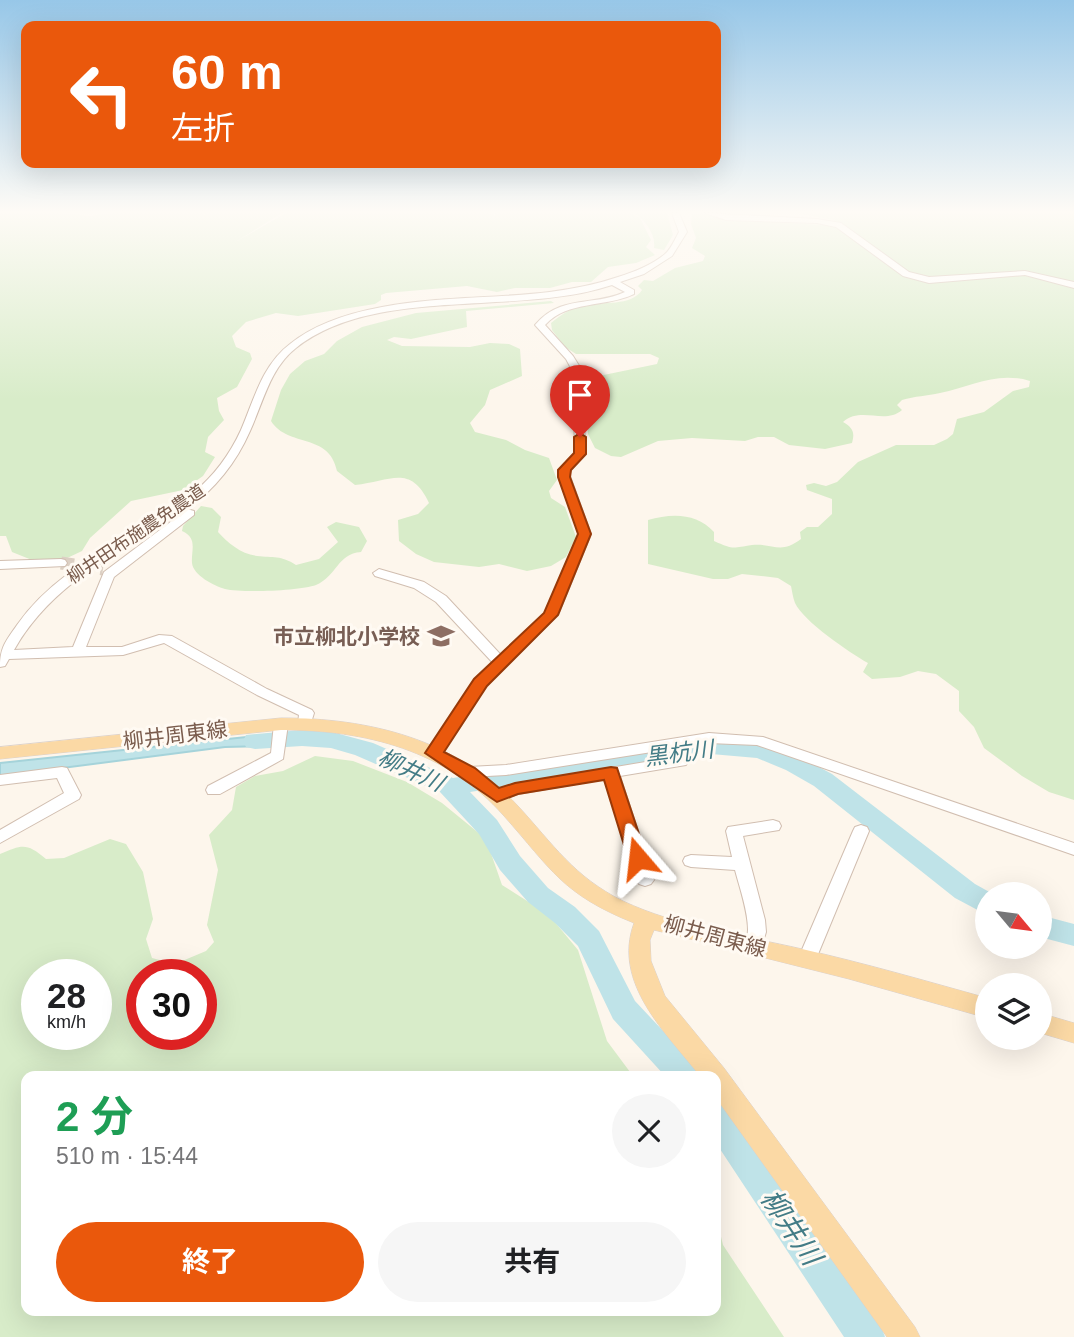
<!DOCTYPE html>
<html lang="ja">
<head>
<meta charset="utf-8">
<style>
  :root { --surface:#fff; --page:#f6f6f6; --text:#202124; --muted:#757577; --accent:#ea580c }
  body { margin:0; font-family:Arial,"Noto Sans JP",sans-serif; background:var(--page); color:var(--text); height:100vh; display:flex; flex-direction:column; font-size:26px; white-space:nowrap }
  * { box-sizing:border-box; margin:0 }
  p { font-size:23px; color:var(--muted) }
  .icon { flex:none; width:38px; height:38px; fill:none; stroke:currentColor; stroke-width:2; stroke-linecap:round; stroke-linejoin:round }
  .map { position:relative; flex:1; overflow:hidden }
  .sheet { position:absolute; left:21px; top:1071px; width:700px; height:245px; display:flex; flex-direction:column; background:var(--surface); border-radius:14px; box-shadow:0 7px 28px #0002 }
  .sheet>* { flex:none }
  .banner { position:absolute; left:21px; top:21px; width:700px; height:147px; border-radius:14px; box-shadow:0 7px 28px #0002; background:#ea580c; color:#fff; overflow:hidden }
  .needle { width:46px; rotate:119deg }
  .tools { position:absolute; left:975px; top:882px; display:grid; gap:14px }
  .tools a { display:grid; place-items:center; width:77px; height:77px; border-radius:50%; background:var(--surface); box-shadow:0 7px 28px #0002; font-size:35px }
  .speed { position:absolute; left:21px; top:959px; display:flex; gap:14px; font-size:35px; font-weight:700; text-align:center }
  .speed>* { display:grid; place-content:center; width:91px; height:91px; border-radius:50%; background:var(--surface); box-shadow:0 7px 28px #0002; line-height:1 }
  .speed small { font-size:18px; font-weight:400 }
  .speed .limit { border:10px solid #d22; background:#fff; color:#111 }
  .pin { position:absolute; display:grid; place-items:center; width:60px; height:60px; color:#fff; margin:-72px -30px; border-radius:50% 50% 50% 0; rotate:-45deg; box-shadow:0 0 7px #0007 }
  .pin .icon { rotate:45deg }
  .me { position:absolute; width:77px; margin:-38px; rotate:343deg; stroke-linejoin:round; filter:drop-shadow(0 0 5px #0008) }
  .turn { display:flex; align-items:center; gap:24px; height:147px; padding:0 35px; font-size:32px }
  .turn .icon { width:91px; height:91px; stroke-width:2.5 }
  .turn b { display:block; font-size:49px; line-height:60px }
  .round { display:grid; place-items:center; flex:none; width:74px; height:74px; border-radius:37px; background:var(--page) }
  .summary { display:flex; align-items:center; justify-content:space-between; height:119px; padding:0 35px }
  h1 { font-size:42px; font-weight:700; line-height:52px; color:#1e9e55 }
  .cta { display:flex; gap:14px; margin-top:auto; padding:14px 35px }
  .cta a { flex:1; height:80px; border-radius:42px; background:var(--accent); color:#fff; font-size:28px; font-weight:700; line-height:80px; text-align:center }
  .cta a+a { background:var(--page); color:var(--text) }
  .map>svg:first-child { display:block }
</style>
</head>
<body>
<div class="map">
<svg width="1074" height="1337" viewBox="0 0 1074 1337">
  <rect width="100%" height="100%" fill="#fdf6ec"/>
  <path fill="#d8ecc9" fill-rule="evenodd" d="M0,213H60L90,216L111,213H202L206,216L204,213H282L237,241L286,213H491L495,217V213H630L640,218L651,240L646,247L655,255L636,263L608,267L591,282H572L550,288H515L497,292L467,286L386,293L381,295V300L375,304L298,316L276,313L246,322L232,336L236,347L250,353L252,359L237,387L217,398L219,411L224,420L208,437L205,452L215,457L203,476L183,490L131,501L90,538L82,551L63,560H32L12,552L6,536H0Z
    M634,213H667L673,235L664,250L654,248C656,234 645,220 634,213Z
    M702,213L726,220L845,226L833,220L796,213H1074V800L1049,792L1022,776L984,748L974,727L959,711V691L936,674L918,671L900,677L872,679L863,672L868,663C850,653 803,621 795,603C793,598 792,591 791,586L778,578L761,576L742,574L728,579H713L648,564V520C672,513 697,513 714,532V541C734,550 732,548 752,545C774,543 780,555 801,539L800,532L807,527H818L832,514V499L807,490L806,485L814,483L826,486L837,482L858,462L896,445H934L947,439L953,434L957,419L984,412L1013,391L1029,387L1030,381C997,371 972,386 940,393C927,396 915,396 902,400L897,405L902,410C885,425 861,406 843,422C853,428 855,432 852,443L825,449L789,445L774,437H758L745,441L692,438L658,441L621,457L611,456L595,448L588,434L586,384L594,377L657,364L659,358L650,354H576L565,347L552,330L551,323C561,315 572,307 585,305C602,301 631,307 642,290L638,286L644,280L653,281L675,268L703,261L705,256L692,248L696,238L691,224L692,214Z
    M551,301L554,303L466,311L467,327L411,339L394,337L387,340L402,346L470,347L490,343L509,344L520,349L522,376L490,390L485,405L470,423L475,432L506,440L525,450L549,458L557,480L549,491L551,498L565,507L576,537L566,557L551,566L527,571L499,564L479,567L434,562L416,554L399,541L398,520L418,514L429,503C410,463 390,482 355,485L337,471C329,432 288,448 271,421L281,390L290,374L305,361L324,354L337,341L362,327L416,313Z
    M201,506L212,508L221,517L218,532C228,543 241,554 257,556C273,558 281,555 296,565L319,559L338,542L327,527L336,522L359,527L367,541L361,552C337,554 337,576 316,585C300,591 241,593 225,589C214,586 193,575 192,563C191,550 198,538 182,531L183,526Z
    M315,756L353,761L407,782L442,803L486,839L502,885L549,915L578,950L607,1041L633,1076H26V1311H716V1216L723,1245L784,1337H0V854C23,844 27,843 46,859L64,858L110,839L126,844L143,872L153,919L146,939L152,958L175,964L206,951L214,942L207,925L218,870L209,835L232,810L236,787L255,776L283,771ZM37,975H96V1034H37ZM142,975H201V1034H142Z"/>
  <path fill="#bfe3e8" stroke="#a5d3da" stroke-width="2" d="M274,734L273,746L225,747L0,776V763Z"/>
  <g fill="none" stroke-linecap="round" stroke-linejoin="round">
    <path fill="#bfe3e8" fill-rule="evenodd" d="M302,730L332,732L373,743L453,778L711,738L757,742L791,752L832,774L975,884L993,894H987V915L955,898L814,786L786,770L757,758L711,754L470,792L497,820L520,856L548,888L575,907L599,931L635,1001L696,1066L701,1076H665L613,1019L578,946L555,923L528,902L500,870L479,834L440,792L355,755L331,748L302,746L255,749L246,747L243,741L246,735Z
      M1040,915L1074,924V946L1040,937Z
      M716,1102L728,1107L768,1160L880,1323L885,1337H844L716,1143Z"/>
    <path stroke="#dcd0c4" stroke-width="13" stroke-dasharray="13 7" stroke-linecap="butt" d="M61,563L103,569"/>
    <g stroke="#d1beb0" stroke-width="2">
      <path id="minor" d="M672,213H679L687,232L672,256L644,274L620,282L634,290V294C605,308 568,300 545,325L573,356L583,372L585,454L570,471V476L591,534L558,615L486,686L458,730L438,757H428L425,753L447,724L475,680L493,663L436,602L414,588L375,576L373,573L379,569L424,582L446,596L501,655L545,613L579,534L558,476L561,468L575,453L573,372L566,359L535,325C561,294 592,307 625,292L612,285C517,317 375,285 296,348C270,368 263,403 250,431C236,463 215,489 187,509L194,511V515L114,577L86,647H122L159,635L172,636L267,689L312,710L314,713L310,726H300L298,723L299,715L257,695L164,643L123,655L9,659L5,666L0,667C0,647 6,641 17,625C62,561 135,539 193,493C214,476 230,454 241,430C254,400 262,365 290,344C316,323 350,313 382,307C460,292 541,303 618,277C634,272 652,265 665,254C671,249 675,239 679,232ZM179,514H181L104,572L73,647L14,650C52,583 117,554 179,514Z
        M705,213L817,219L841,223L909,272L929,277L1025,271L1074,282V288L1025,275L929,283L903,276L836,227L817,223L726,220Z
        M61,559L65,560L67,563L65,566L0,569V561Z
        M281,719L288,724L283,759L220,794H208L206,790L208,786L271,753L274,724Z
        M709,733L763,737L1074,843V855L757,745L709,743L506,775L469,777L464,776L461,772L464,768L469,767L506,765Z
        M681,756L686,757L689,761L686,765L620,776L654,880L651,884L645,886L639,884L636,880L605,779L518,794L497,801L491,800L489,796L491,792L515,784Z
        M62,767L67,768L81,795L79,799L0,843V830L64,793L57,778L0,785V775Z
        M773,820L779,822L781,826L779,830L743,836L765,920L766,932L760,952L754,954L748,952C743,944 748,939 748,930C748,911 740,889 735,870L691,867L685,865L683,861L685,857L691,855L732,857L726,831L728,827Z
        M861,825L867,827L869,831L816,959L813,964L807,966L801,964L798,959L853,831L855,827Z"/>
    </g>
    <g stroke="#dad1cd" stroke-width="1">
      <path id="major" d="M281,718C369,718 456,739 518,806C553,844 574,877 623,901C678,927 742,935 802,949C864,963 926,981 987,998V1018L849,979L654,930L650,940L651,961L665,996L724,1068L915,1327L920,1337H887L716,1098V1076H700C666,1033 612,983 634,923C562,894 552,870 504,816C446,750 366,730 281,730L0,759V747Z
        M1040,1013L1074,1023V1043L1040,1033Z"/>
    </g>
    <use href="#minor" fill="#fff" fill-rule="evenodd"/>
    <use href="#major" fill="#fbd9a5" fill-rule="evenodd"/>
  </g>
  <linearGradient id="sky" x2="0" y2="1"><stop stop-color="#97c7e8"/><stop offset="0.53" stop-color="#fefbf6"/><stop offset="1" stop-color="#fefbf6" stop-opacity="0"/></linearGradient>
  <rect width="1074" height="400" fill="url(#sky)"/>
  <path fill="#ea580c" stroke="#983908" stroke-width="2" d="M580,433L586,437V454L571,470L570,477L591,534L558,615L487,686L444,752L475,768L499,788L515,783L611,767L617,768L647,858L645,863H631L628,858L604,780L518,794L497,802L425,753L474,679L544,613L578,534L558,477V470L574,453V437Z"/>
  <defs>
    <g id="school-bare" transform="scale(2.1)"><path d="M0-5L7-2L0 1L-7-2ZM-4 1L0 2.5L4 1V4Q0 6-4 4Z" fill="#8d6e63" stroke="#fffaf3" stroke-width="2.5" paint-order="stroke"/></g>
  </defs>
  <g fill-rule="evenodd">
    <use href="#school-bare" x="441" y="636"/>
  </g>
  <g text-anchor="middle" dominant-baseline="central" stroke-width="6" stroke-linejoin="round" paint-order="stroke">
    <g font-size="18" fill="#7a5c4d" stroke="#fffaf3">
      <text transform="translate(136 534) rotate(-34)">柳井田布施農免農道</text>
    </g>
    <g font-size="21" font-weight="bold" fill="#785e54" stroke="#fffaf3" text-anchor="end">
      <text x="420" y="636">市立柳北小学校</text>
    </g>
    <g font-size="21" fill="#7a5c4d" stroke="#fffaf3">
      <text transform="translate(175 735) rotate(-7)">柳井周東線</text>
      <text transform="translate(715 936) rotate(15)">柳井周東線</text>
    </g>
    <g font-size="23" font-style="italic" fill="#437c86" stroke="#fffaf3">
      <text transform="translate(679 753) rotate(-7)">黒杭川</text>
      <text transform="translate(411 770) rotate(25)">柳井川</text>
    </g>
    <g font-size="28" font-style="italic" fill="#437c86" stroke="#fffaf3">
      <text transform="translate(791 1227) rotate(56)">柳井川</text>
    </g>
  </g>
</svg>
<div class="tools">
<a><svg class="needle" viewBox="-14 -14 28 28"><path d="M0-13l5 13h-10z" fill="#e53935"/><path d="M0 13l5-13h-10z" fill="#757577"/></svg></a>
<a><svg class="icon" aria-label="layers" viewBox="0 0 24 24"><path d="M12 4l9 5-9 5-9-5zM3 14l9 5 9-5"/></svg></a>
</div>
<div class="speed"><div>28<small>km/h</small></div><div class="limit">30</div></div>
<div class="pin" style="left:580px;top:437px;background:#d93025"><svg class="icon" aria-label="arrive" viewBox="0 0 24 24"><path d="M6 21V4h12l-3 4 3 4H6"/></svg></div>
<svg class="me" style="left:638px;top:858px" viewBox="-20 -20 40 40"><path d="M0-17L14 15 0 8-14 15z" fill="#ea580c" stroke="#fff" stroke-width="4"/></svg>
<div class="banner">
<div class="turn"><svg class="icon" aria-label="left" viewBox="0 0 24 24"><path d="M17 20v-9H6M10 6l-5 5 5 5"/></svg><div><b>60 m</b>左折</div></div>
</div>
<section class="sheet">
<div class="summary"><div><h1>2 分</h1><p>510 m · 15:44</p></div><a class="round"><svg class="icon" aria-label="close" viewBox="0 0 24 24"><path d="M6 6l12 12M18 6L6 18"/></svg></a></div>
<div class="cta"><a>終了</a><a>共有</a></div>
</section>
</div>
</body>
</html>
